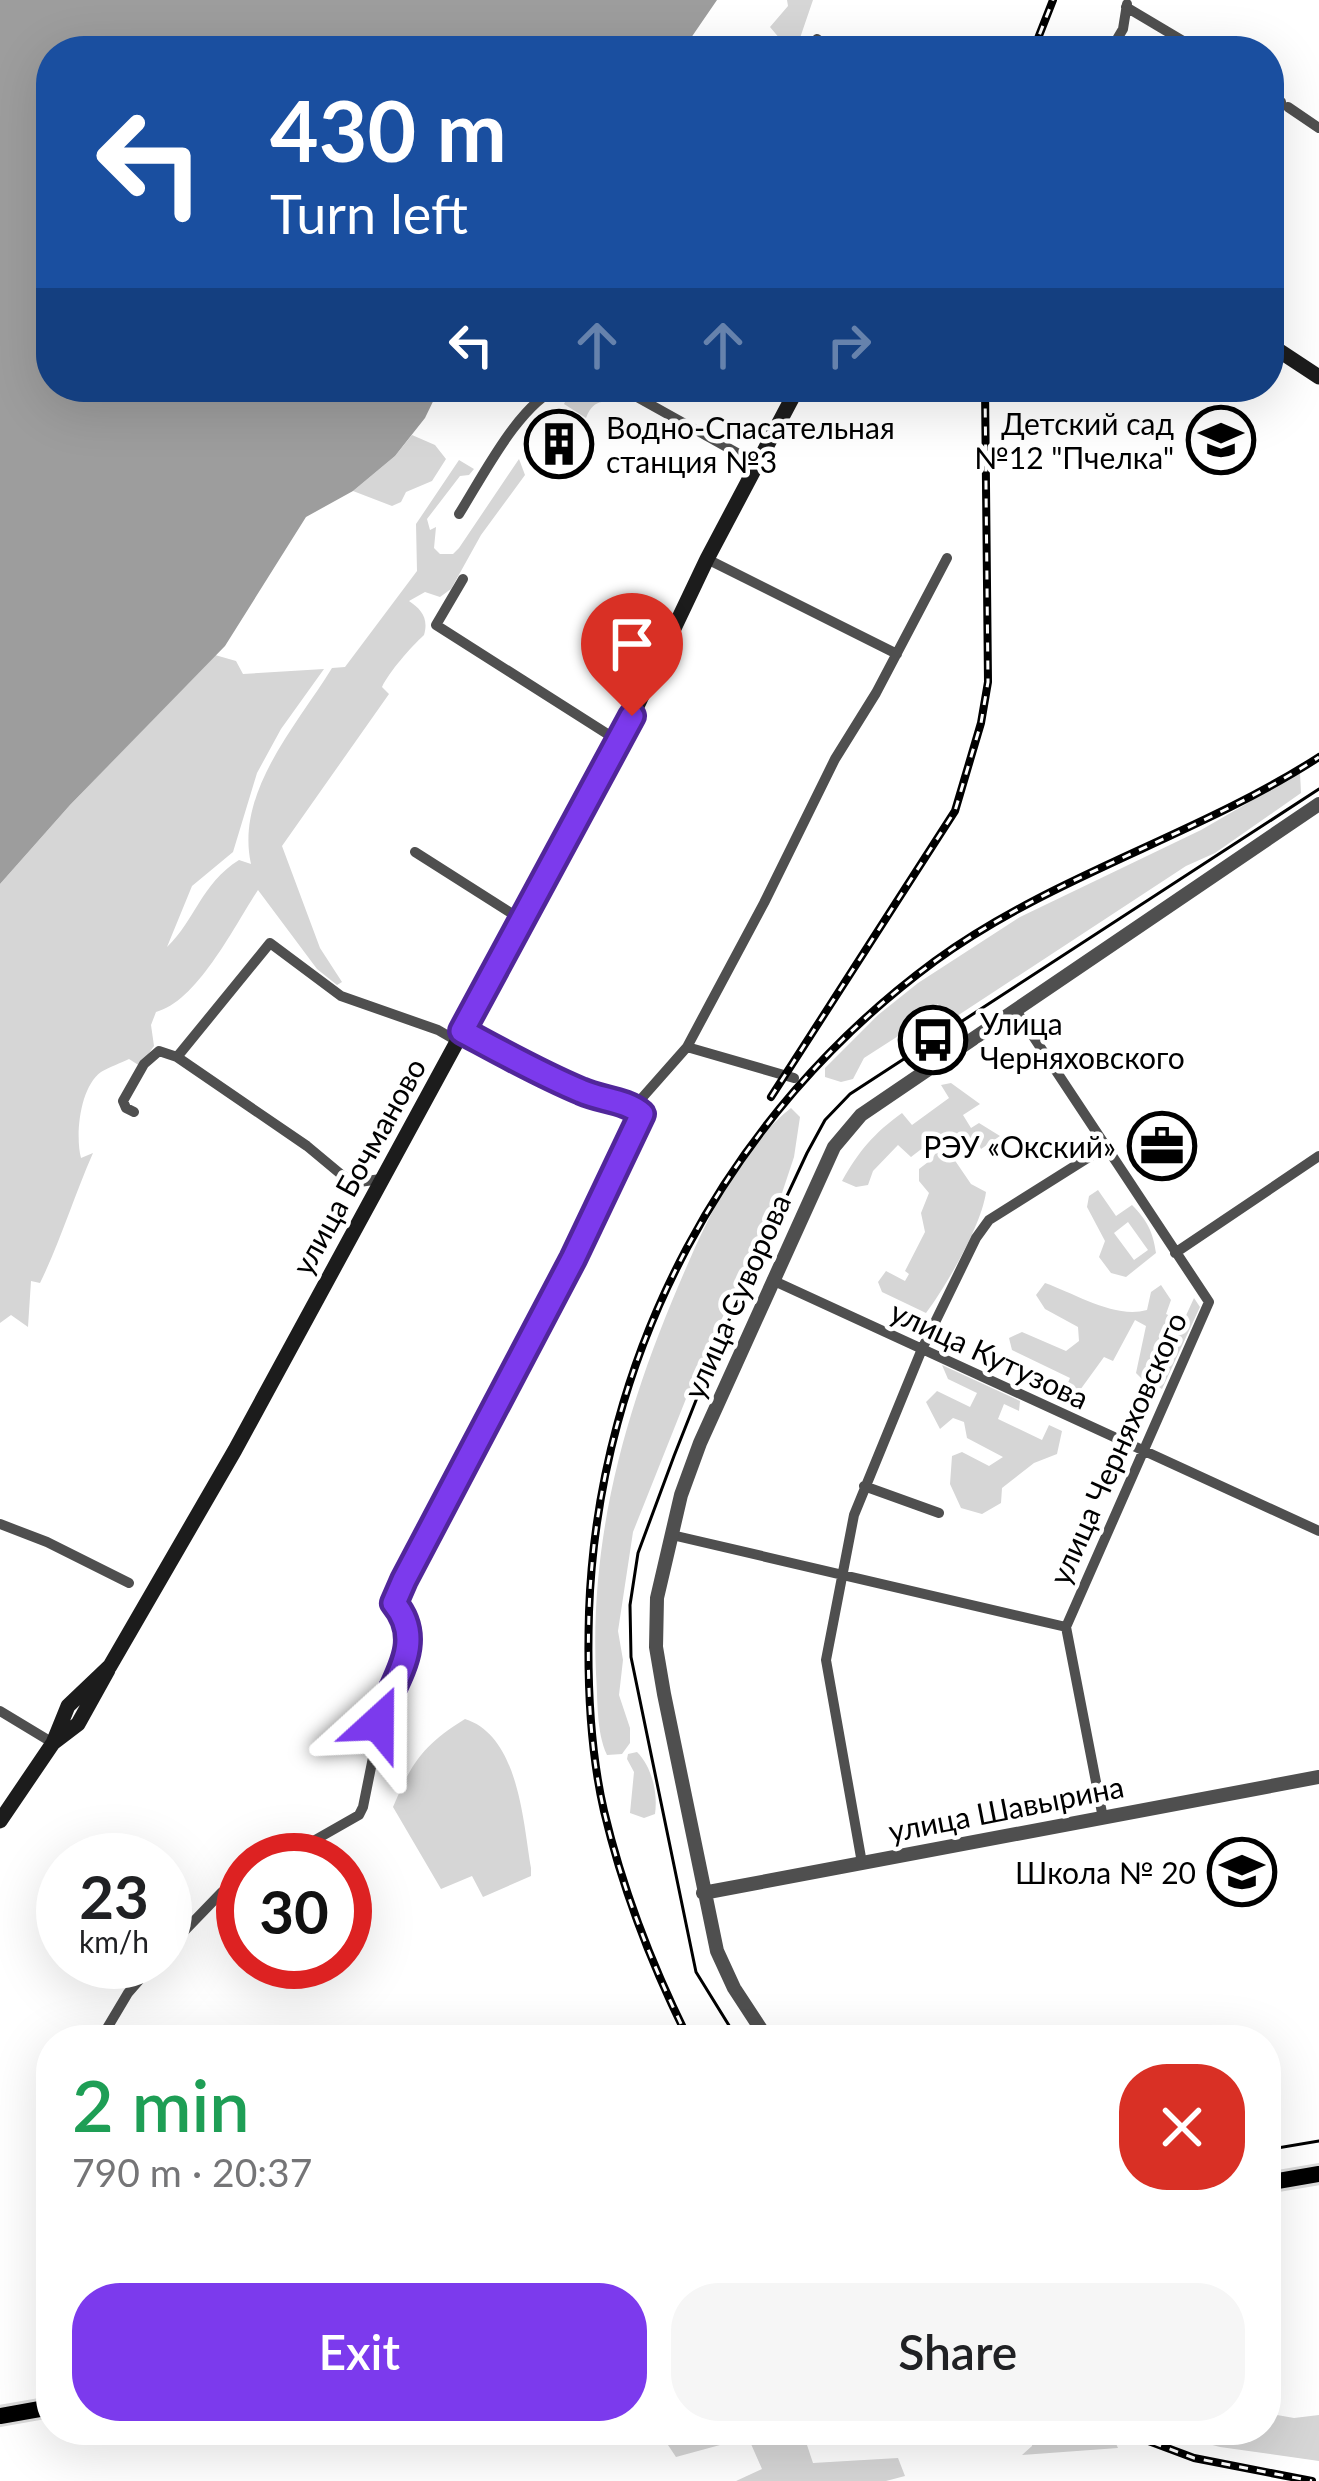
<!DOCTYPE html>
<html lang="en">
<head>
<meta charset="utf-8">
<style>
  :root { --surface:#fff; --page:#f6f6f6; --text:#202124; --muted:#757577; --accent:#7c3aed }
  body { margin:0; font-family:Lato,sans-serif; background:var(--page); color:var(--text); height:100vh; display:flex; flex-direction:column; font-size:45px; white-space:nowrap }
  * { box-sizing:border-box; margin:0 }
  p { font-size:39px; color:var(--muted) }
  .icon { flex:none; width:66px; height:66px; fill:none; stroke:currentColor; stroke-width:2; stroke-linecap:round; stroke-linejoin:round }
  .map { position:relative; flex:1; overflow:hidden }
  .panel { position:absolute; left:36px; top:2025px; width:1245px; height:420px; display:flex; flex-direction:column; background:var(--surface); border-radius:48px; box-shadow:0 12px 48px #0002 }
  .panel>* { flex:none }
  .guide { position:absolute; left:36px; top:36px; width:1248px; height:366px; border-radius:48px; box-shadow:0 12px 48px #0002; background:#1a4fa0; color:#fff; overflow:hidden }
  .speed { position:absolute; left:36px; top:1833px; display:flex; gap:24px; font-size:60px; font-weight:700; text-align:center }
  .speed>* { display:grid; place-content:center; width:156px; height:156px; border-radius:50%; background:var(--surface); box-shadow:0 12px 48px #0002; line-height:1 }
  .speed small { font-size:30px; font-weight:400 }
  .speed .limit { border:18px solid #d22; background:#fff; color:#111 }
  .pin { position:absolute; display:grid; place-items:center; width:102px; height:102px; color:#fff; margin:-123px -51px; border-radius:50% 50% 50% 0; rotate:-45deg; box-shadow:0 0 12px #0007 }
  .pin .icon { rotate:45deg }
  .me { position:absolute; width:132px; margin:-66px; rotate:24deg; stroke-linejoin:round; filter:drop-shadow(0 0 9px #0008) }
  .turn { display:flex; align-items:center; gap:42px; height:252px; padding:0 36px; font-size:54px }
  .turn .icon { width:156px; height:156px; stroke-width:2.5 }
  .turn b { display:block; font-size:84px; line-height:102px }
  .lanes { display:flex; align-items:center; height:114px; padding:0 36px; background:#0003; justify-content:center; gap:60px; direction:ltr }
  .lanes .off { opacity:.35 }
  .round { display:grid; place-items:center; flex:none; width:126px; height:126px; border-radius:48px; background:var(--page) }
  .overview { display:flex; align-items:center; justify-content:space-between; height:204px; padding:0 36px }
  h1 { font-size:72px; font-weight:600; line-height:90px; color:#1e9e55 }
  .cta { display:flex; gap:24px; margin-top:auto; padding:24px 36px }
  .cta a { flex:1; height:138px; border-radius:48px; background:var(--accent); color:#fff; font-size:48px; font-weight:600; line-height:138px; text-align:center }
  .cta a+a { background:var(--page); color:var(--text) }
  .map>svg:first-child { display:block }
</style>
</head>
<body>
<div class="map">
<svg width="1319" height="2481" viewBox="0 0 1319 2481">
  <rect width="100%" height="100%" fill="#fff"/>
  <path fill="#d6d6d6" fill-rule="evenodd" d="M787,0H813L800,38L786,46L770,27L788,6Z
    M583,387H633L624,398C606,405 595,395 586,418L564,404L568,396Z
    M412,435L435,445L446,459L432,481L406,492L401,502L392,506L353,491L395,456Z
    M519,459L525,475L481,535L451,589L440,597L425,592L409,601C421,609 429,618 424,635C411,647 389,672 382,687L389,694L282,846L320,948L342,982L337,985L317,969L258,890C235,925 197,1002 156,1012L151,1025L154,1046L140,1066L129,1059C121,1063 109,1067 101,1072C80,1087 75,1135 81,1158L93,1153C74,1196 61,1240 40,1283L31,1281L28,1327L11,1315L0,1323V884L70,805L215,655L236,661L243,674L324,669L281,729L257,773L233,852L192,886L167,947C196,919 201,884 239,860L251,864C235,792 297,725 332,668L345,667L417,571L416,524L459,460L474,469L469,475L460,476L427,519L430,530L436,527L434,548L440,554H453L459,548Z
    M1300,773L1301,793L1215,853L1186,866L954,1018L945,1020L938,1004L922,1015L920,1022L864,1058L853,1079L841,1082L825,1077V1068L878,1015L918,983L1020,917L1201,830Z
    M951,1083L980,1104L963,1115L971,1128L979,1123L1000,1136L981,1149L975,1138L964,1146L955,1134L943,1143L971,1184L986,1192C982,1224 947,1285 926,1313L882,1292L878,1282L886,1271L905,1281L909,1274L905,1271L925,1232L921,1213L929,1193L919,1181V1169L932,1159L942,1143L928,1135L924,1147L911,1157L898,1145L873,1171L868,1185L856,1187L842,1181C859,1151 874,1133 902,1113L912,1125L949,1098L941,1085Z
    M791,1108L800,1117L794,1157L781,1196L699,1366L633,1532L618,1631L623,1660L619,1695L630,1728V1743L622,1754L607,1755C596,1731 598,1700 596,1674C589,1527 631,1392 690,1259C713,1207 745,1144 791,1108Z
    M1098,1190L1116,1216L1132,1205C1147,1220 1153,1232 1156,1253L1126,1277L1111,1273L1099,1257L1105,1241L1087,1207L1089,1196ZM1128,1222L1148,1250L1134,1260L1114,1233Z
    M1045,1283C1076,1294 1115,1319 1147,1310L1151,1292L1161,1285L1171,1300L1166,1314L1183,1322L1194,1298L1200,1307L1162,1389L1157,1386L1176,1341L1161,1335L1142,1379L1136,1373L1146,1326L1135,1320L1113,1361L1104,1357L1075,1397L1064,1392L1070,1378L1012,1350L1009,1338L1022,1332L1066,1351L1079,1341L1078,1327L1045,1309L1036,1295Z
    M942,1365L1020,1401L1019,1411L1004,1404L998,1419L1042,1440L1049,1425L1062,1431L1057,1454L1034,1463L1002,1488L1001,1503L982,1514L961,1508L950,1484L952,1456L962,1452L989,1466L1003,1457L967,1438L964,1422L953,1418L940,1429L926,1402L937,1391L970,1407L977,1393L948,1379Z
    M465,1719C519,1736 523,1822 531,1868V1876L483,1897L472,1876L441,1889L393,1807C412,1762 423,1745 465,1719Z
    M637,1752C652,1767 658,1793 655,1814L644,1818L630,1813L634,1772L627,1759L628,1754Z
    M1266,2413L1294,2418L1319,2415V2461L1220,2447L1156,2430H1266Z
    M706,2430H802L813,2463L898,2458L905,2476L886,2481H736L762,2469L751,2444L731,2442L676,2457L668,2445Z
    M1033,2430H1101L1112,2435L1118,2448L1022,2455L1032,2446Z"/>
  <path fill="#9d9d9d" d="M0,0H717L682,51H51V387H440L425,418L395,456L353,491L306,517L225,646L70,805L0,884Z"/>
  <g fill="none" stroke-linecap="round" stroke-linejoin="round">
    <g stroke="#dbdbdb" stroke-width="22">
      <path id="primary" d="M1266,2183L1319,2174
        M0,2416L51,2407"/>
    </g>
    <path stroke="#4f4f4f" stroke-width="10" d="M1126,7L1200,51
      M817,39L833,51
      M1110,51L1123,29L1127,4
      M1269,94L1281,102
      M1288,107L1319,128
      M619,387L757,464
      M459,514C482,478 519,403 560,387
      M707,559L897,654
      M463,579L436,625L620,742
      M415,852L522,920
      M1015,1009L1209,1302L1066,1627L1103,1818
      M462,1031C519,1062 572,1090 634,1107L687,1047L794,1078
      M687,1047L764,903L835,759L876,693L947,558
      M134,1112L126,1108L123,1101L144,1064L159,1051L177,1057
      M381,1179L359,1182L343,1176L307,1146L177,1057L270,943L341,996L438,1030L457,1041
      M1175,1253L1319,1156
      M772,1280L1319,1531
      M864,1486L939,1513
      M0,1524L47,1542L129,1583
      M672,1535L1066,1627
      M0,1711L53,1743
      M280,1860L359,1815L363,1807L385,1698L410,1652L409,1632L395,1603L573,1259L642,1114L634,1107
      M862,1863L826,1660L854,1515L922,1349L976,1238L989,1220L1105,1147
      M165,1951L222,1892L243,1880
      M100,2040L128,1993L155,1962
      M51,2192L45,2227L51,2267"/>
    <path stroke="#4f4f4f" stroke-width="14" d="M703,1893L1319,1777
      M768,2040L734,1988L717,1951L664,1694L656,1647L657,1598L681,1495L700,1443L834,1147L861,1115L1319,804"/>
    <path stroke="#1c1c1c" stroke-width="15" d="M1269,344L1319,377
      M53,1743L78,1724L108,1670
      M0,1821L53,1743L68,1706L110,1666L235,1450L620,742L707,559L798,387"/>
    <use href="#primary" stroke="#000" stroke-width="16"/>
    <path stroke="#000" stroke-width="3" d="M738,2040L696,1972L631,1657L630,1605L638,1553L674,1456L721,1337L807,1153L825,1120L850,1094L1319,789
      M1266,2150L1319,2141"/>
    <g stroke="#000" stroke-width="8">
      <path id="rail" d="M1033,51L1053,0
        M771,1097L955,811L981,723L988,682L985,387
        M350,2040C385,2034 424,2028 458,2040
        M689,2040C652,1966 623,1891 604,1811C589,1746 587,1678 589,1612C598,1354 727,1114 935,961C1053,875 1197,836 1319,757
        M1119,2430L1194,2458L1312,2481"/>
    </g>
    <use href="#rail" stroke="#fff" stroke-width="3" stroke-dasharray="9" stroke-linecap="butt"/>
  </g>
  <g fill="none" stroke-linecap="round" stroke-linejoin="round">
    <g stroke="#51269a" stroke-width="30">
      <path id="route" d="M378,1723C391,1682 428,1644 394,1603L404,1580L573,1259L642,1114C626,1100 601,1100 581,1091C540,1074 501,1052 462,1031L632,716"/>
    </g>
    <use href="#route" stroke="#7c3aed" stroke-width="21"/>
  </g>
  <defs>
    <g id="school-ring" transform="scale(3.45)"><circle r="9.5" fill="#fff" stroke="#000" stroke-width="1.5"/><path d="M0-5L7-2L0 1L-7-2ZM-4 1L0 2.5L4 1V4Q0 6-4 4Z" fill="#000"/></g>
    <g id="building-ring" transform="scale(3.45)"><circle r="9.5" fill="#fff" stroke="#000" stroke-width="1.5"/><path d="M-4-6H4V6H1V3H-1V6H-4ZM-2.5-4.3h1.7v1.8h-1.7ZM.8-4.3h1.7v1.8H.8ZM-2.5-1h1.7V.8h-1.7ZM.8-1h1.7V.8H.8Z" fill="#000"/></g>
    <g id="bus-ring" transform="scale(3.45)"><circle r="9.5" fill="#fff" stroke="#000" stroke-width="1.5"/><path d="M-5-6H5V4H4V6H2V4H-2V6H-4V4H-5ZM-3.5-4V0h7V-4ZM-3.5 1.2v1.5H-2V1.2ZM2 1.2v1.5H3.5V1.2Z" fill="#000"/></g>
    <g id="office-ring" transform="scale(3.45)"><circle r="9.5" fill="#fff" stroke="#000" stroke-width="1.5"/><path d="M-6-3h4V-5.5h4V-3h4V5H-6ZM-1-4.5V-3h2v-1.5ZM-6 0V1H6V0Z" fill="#000"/></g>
  </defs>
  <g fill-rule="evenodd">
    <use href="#school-ring" x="1221" y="440"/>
    <use href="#building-ring" x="559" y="444"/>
    <use href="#bus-ring" x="933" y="1040"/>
    <use href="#office-ring" x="1162" y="1146"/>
    <use href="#school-ring" x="1242" y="1872"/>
  </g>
  <g text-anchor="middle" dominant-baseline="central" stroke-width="9" stroke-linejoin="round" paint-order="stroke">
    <g font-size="30" fill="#000" stroke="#fff" text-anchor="end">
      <text x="1174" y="423">Детский сад<tspan x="1174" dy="34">№12 "Пчелка"</tspan></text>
      <text x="606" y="427" text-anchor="start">Водно-Спасательная<tspan x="606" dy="34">станция №3</tspan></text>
      <text x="980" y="1023" text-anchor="start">Улица<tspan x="980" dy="34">Черняховского</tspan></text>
      <text x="1116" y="1146">РЭУ «Окский»</text>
      <text x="1196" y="1872">Школа № 20</text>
    </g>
    <g font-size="30" fill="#000" stroke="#fff">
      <text transform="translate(358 1166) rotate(-61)">улица Бочманово</text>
      <text transform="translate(736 1296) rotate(-66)">улица Суворова</text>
      <text transform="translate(990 1354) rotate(25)">улица Кутузова</text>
      <text transform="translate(1117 1448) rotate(-66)">улица Черняховского</text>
      <text transform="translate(1006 1808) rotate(-11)">улица Шавырина</text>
    </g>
  </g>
</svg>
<div class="speed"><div>23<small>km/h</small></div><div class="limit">30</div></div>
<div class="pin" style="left:632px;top:716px;background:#d93025"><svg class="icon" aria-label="arrive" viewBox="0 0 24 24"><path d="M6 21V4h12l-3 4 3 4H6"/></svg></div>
<svg class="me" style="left:378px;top:1723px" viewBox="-20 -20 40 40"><path d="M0-17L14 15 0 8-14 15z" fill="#7c3aed" stroke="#fff" stroke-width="4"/></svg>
<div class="guide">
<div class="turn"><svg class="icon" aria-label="left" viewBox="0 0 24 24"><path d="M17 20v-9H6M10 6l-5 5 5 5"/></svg><div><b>430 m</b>Turn left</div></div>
<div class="lanes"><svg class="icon" aria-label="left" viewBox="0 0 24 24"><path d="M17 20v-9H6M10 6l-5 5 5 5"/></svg><svg class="icon off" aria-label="ahead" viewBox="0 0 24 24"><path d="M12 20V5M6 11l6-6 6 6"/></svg><svg class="icon off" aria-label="ahead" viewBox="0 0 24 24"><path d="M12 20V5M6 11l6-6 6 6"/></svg><svg class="icon off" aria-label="right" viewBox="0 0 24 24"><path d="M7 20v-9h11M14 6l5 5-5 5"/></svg></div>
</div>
<section class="panel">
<div class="overview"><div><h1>2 min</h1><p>790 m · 20:37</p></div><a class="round" style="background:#d93025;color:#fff"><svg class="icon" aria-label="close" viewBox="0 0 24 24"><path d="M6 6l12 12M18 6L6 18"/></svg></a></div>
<div class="cta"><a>Exit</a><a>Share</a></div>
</section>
</div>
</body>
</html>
